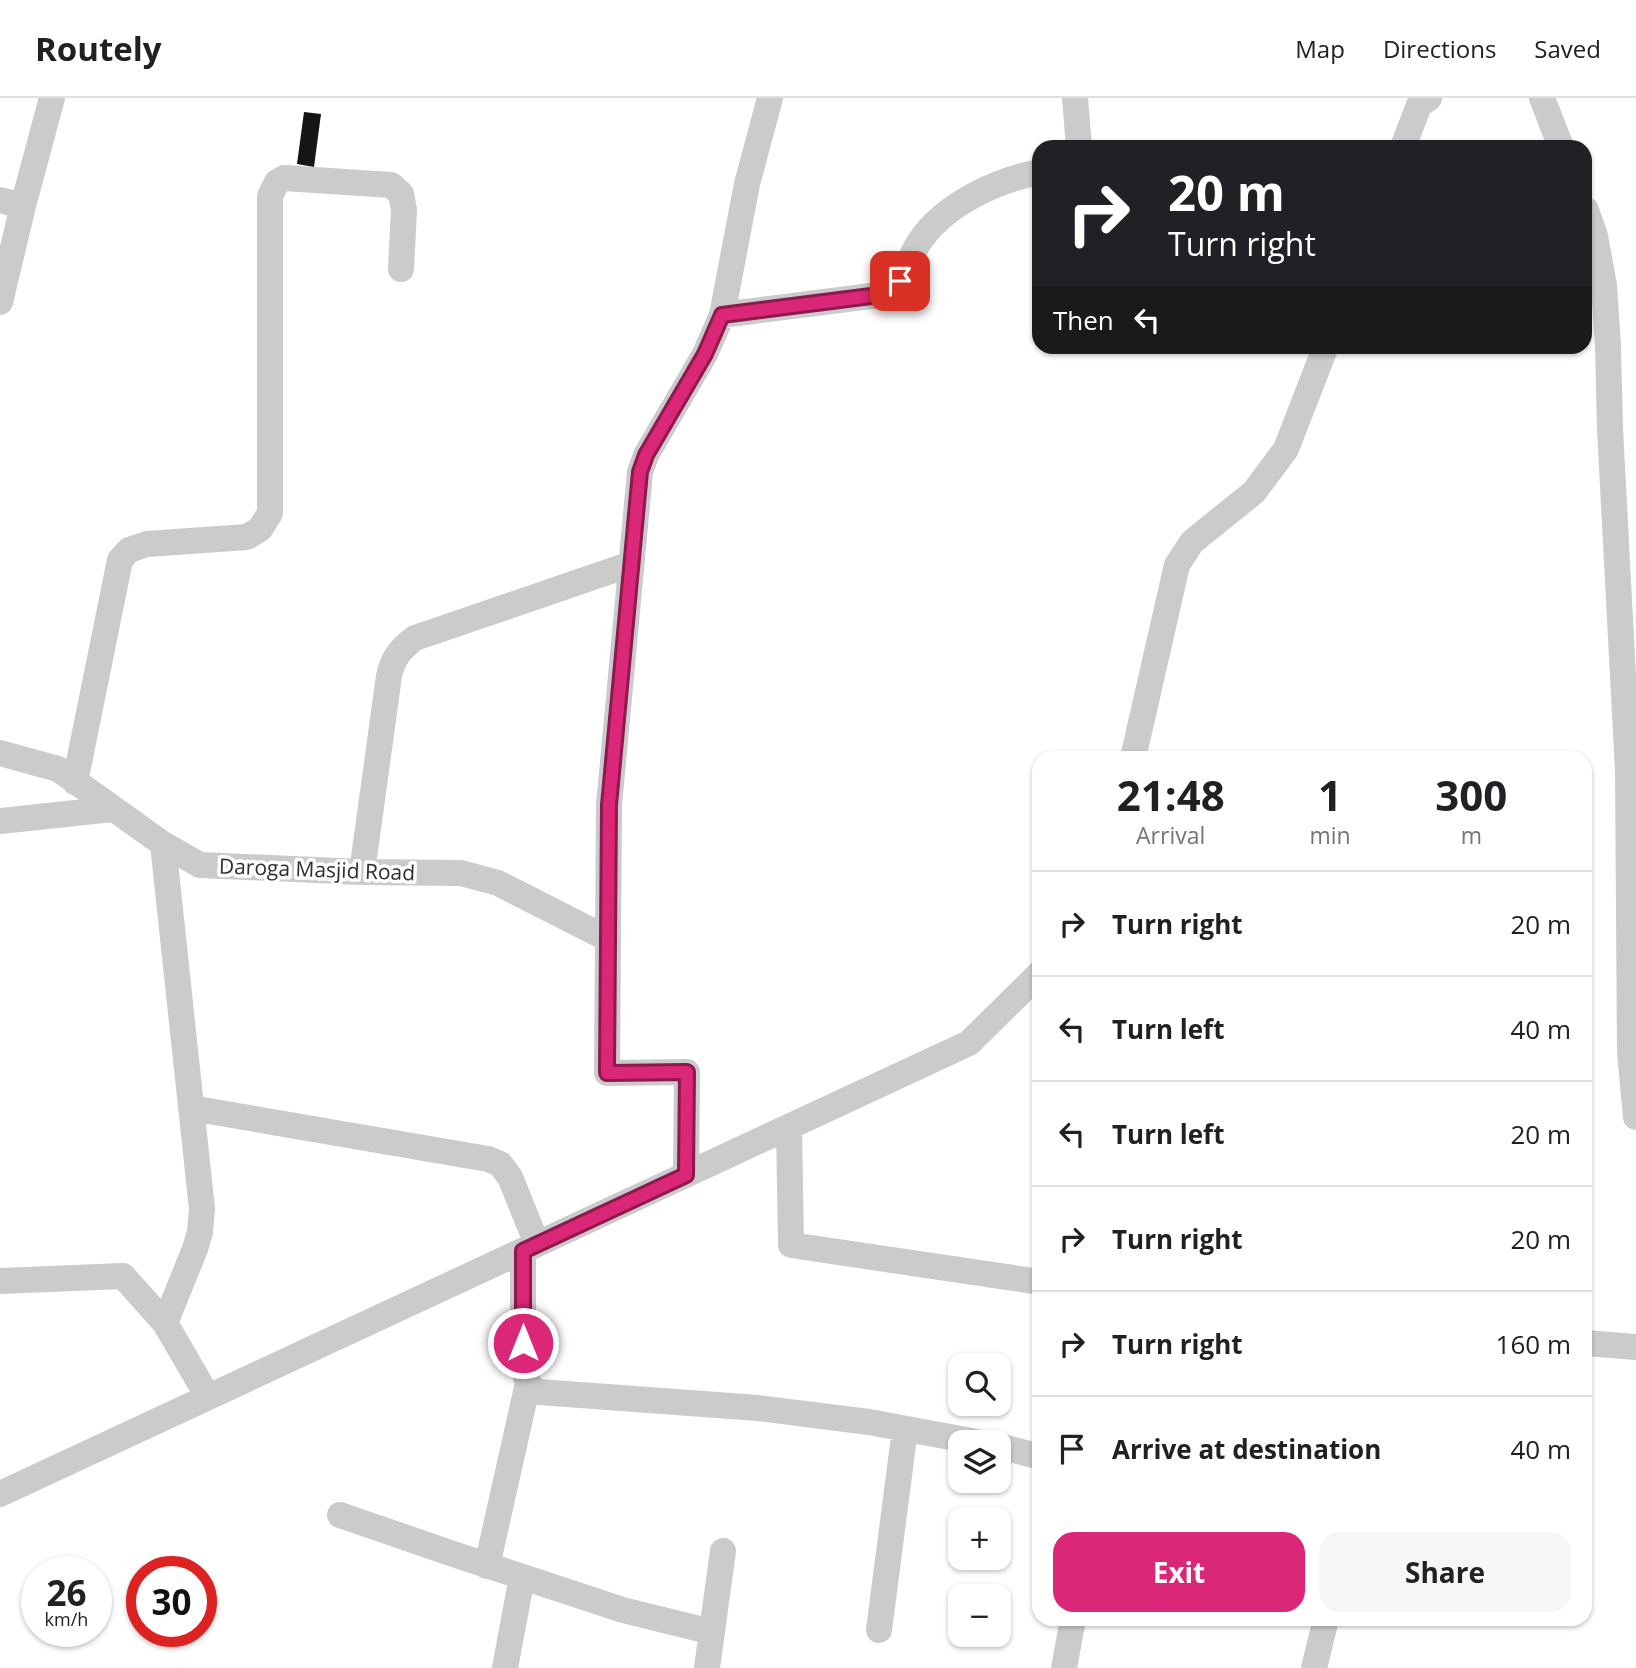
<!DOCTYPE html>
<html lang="en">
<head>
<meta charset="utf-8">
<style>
  :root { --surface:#fff; --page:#f6f6f6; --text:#202124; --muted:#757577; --line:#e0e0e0; --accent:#db2777 }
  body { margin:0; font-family:"Open Sans",sans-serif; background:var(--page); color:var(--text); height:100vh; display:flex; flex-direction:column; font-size:26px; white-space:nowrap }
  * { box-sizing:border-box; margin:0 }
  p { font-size:23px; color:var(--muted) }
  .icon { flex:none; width:38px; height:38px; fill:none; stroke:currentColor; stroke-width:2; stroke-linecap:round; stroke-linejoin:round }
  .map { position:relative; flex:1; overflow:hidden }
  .panel { position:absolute; left:1032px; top:653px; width:560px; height:875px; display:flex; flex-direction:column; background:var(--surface); border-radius:21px; box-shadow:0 2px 5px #0004 }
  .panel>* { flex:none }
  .top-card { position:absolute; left:1032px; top:42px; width:560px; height:214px; border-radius:21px; box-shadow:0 2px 5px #0004; background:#202124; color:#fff; overflow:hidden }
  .tools { position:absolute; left:948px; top:1255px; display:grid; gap:14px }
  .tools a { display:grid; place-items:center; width:63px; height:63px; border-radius:14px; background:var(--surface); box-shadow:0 2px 5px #0004; font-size:35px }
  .speed { position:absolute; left:21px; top:1458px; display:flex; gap:14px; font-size:35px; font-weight:700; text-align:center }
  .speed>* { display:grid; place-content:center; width:91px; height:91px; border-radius:50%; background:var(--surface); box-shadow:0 2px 5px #0004; line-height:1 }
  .speed small { font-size:18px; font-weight:400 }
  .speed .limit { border:10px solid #d22; background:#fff; color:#111 }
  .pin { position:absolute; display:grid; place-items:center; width:60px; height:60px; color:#fff; margin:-30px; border-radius:14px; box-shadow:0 4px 10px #0006 }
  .me { position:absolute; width:77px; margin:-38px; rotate:0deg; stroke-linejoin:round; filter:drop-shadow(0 0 5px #0008) }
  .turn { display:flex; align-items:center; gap:24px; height:147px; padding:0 21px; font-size:32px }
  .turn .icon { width:91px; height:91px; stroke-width:2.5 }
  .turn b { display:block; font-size:49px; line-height:60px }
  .then { display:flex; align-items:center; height:66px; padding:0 21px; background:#0003; gap:14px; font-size:26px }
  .eta { display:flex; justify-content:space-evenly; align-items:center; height:119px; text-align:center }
  .eta b { font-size:42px; font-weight:700; line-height:49px }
  .primary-button { display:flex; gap:14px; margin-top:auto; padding:14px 21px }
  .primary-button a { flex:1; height:80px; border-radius:21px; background:var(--accent); color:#fff; font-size:28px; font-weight:700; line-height:80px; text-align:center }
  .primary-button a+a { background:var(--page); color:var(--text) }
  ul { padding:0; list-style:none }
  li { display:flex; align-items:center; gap:21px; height:105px; padding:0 21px; border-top:2px solid var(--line) }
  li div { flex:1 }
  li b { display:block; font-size:26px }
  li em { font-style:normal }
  header { display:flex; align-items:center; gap:42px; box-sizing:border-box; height:98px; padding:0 35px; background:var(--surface); border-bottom:2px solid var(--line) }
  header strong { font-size:33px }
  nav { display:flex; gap:38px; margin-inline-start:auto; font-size:24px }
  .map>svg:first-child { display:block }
</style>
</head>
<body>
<header>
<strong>Routely</strong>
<nav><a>Map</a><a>Directions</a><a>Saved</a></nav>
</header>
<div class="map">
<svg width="1636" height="1570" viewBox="0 0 1636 1570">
  <rect width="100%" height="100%" fill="#fff"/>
  <path fill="#151515" d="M304,14L321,16L314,69L297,66Z"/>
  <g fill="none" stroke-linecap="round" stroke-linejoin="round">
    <path stroke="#cbcbcb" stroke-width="26" d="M1075,0L1079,49
      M1542,0L1561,49
      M1403,49L1419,7L1429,0
      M0,102L23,108L52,0
      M1586,112L1595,138L1604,187L1608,248L1610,331L1628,673L1630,954L1636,1019
      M0,204L23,108
      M722,217L879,197C907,185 905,165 920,143C945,106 997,82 1040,74
      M0,655L58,671L163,746L200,767L362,774L461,775L498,785L608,841
      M1133,660L1177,467L1192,444L1254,394L1286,351L1326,248
      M75,684L120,462L129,452L147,446L247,439L260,431L270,415V98L277,84L284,80L391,87L401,96L404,112L401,171
      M0,723L113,711
      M163,746L202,1111L200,1134L195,1151L165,1225
      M362,774L389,578C393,560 400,551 415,540L631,466
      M191,1010L488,1061L500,1066L510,1079L537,1146
      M789,1029L791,1147L1040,1184
      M686,1077L687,974L607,975L609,707L640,374L646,357L705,256L722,217L747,86L770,0
      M523,1153V1268C527,1281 526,1288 539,1294L758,1310L869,1324L977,1344
      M0,1183L123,1178L165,1225L208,1299
      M1586,1245L1636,1249
      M999,1348L1040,1359
      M0,1396L969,945L1040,875
      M340,1417L462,1459L623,1512L712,1534
      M487,1468L528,1285
      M879,1532L905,1331
      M505,1570L522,1479
      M707,1570L723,1453
      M1064,1570L1073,1521
      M1314,1570L1326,1521"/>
  </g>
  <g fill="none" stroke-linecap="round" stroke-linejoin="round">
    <g stroke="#8e194d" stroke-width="18">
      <path id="route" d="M523,1245V1153L686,1077L687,974L607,975L609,707L640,374L646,357L705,256L722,217L879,197L891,192L900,183"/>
    </g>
    <use href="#route" stroke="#db2777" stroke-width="12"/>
  </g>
  <g text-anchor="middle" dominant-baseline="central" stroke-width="7" stroke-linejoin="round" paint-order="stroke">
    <g font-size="21" fill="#2e2e2e" stroke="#fff">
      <text transform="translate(317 771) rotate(2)">Daroga Masjid Road</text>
    </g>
  </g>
</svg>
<div class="tools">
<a><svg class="icon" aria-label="search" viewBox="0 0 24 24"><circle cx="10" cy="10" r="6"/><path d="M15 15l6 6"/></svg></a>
<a><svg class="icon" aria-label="layers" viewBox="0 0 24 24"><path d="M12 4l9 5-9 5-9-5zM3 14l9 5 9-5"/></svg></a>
<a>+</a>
<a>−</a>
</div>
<div class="speed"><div>26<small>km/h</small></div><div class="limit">30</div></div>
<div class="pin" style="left:900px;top:183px;background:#d93025"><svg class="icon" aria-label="arrive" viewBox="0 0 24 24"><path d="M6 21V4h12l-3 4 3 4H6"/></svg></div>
<svg class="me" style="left:523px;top:1245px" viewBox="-20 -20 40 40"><circle r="17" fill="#db2777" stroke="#fff" stroke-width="3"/><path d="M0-11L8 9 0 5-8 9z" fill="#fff"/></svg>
<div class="top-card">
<div class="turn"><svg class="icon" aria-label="right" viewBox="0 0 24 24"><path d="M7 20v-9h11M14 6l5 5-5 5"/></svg><div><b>20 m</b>Turn right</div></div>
<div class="then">Then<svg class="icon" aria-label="left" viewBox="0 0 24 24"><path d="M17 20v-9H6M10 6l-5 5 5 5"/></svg></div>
</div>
<section class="panel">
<div class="eta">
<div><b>21:48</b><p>Arrival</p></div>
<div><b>1</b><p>min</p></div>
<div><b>300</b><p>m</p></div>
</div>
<ul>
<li><svg class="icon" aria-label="right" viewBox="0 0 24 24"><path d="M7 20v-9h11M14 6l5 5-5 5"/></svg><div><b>Turn right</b></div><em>20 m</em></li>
<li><svg class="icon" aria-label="left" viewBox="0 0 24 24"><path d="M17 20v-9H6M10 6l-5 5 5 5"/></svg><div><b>Turn left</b></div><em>40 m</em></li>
<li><svg class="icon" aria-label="left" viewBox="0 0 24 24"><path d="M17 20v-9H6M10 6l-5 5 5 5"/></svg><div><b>Turn left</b></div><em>20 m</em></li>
<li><svg class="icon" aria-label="right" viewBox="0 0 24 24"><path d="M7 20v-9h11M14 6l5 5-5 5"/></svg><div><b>Turn right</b></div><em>20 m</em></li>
<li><svg class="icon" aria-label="right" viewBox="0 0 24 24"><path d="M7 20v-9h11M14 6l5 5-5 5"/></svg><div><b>Turn right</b></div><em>160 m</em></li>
<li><svg class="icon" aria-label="arrive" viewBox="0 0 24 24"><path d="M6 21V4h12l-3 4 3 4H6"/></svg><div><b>Arrive at destination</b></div><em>40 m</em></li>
</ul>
<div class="primary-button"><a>Exit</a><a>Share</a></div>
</section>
</div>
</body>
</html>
